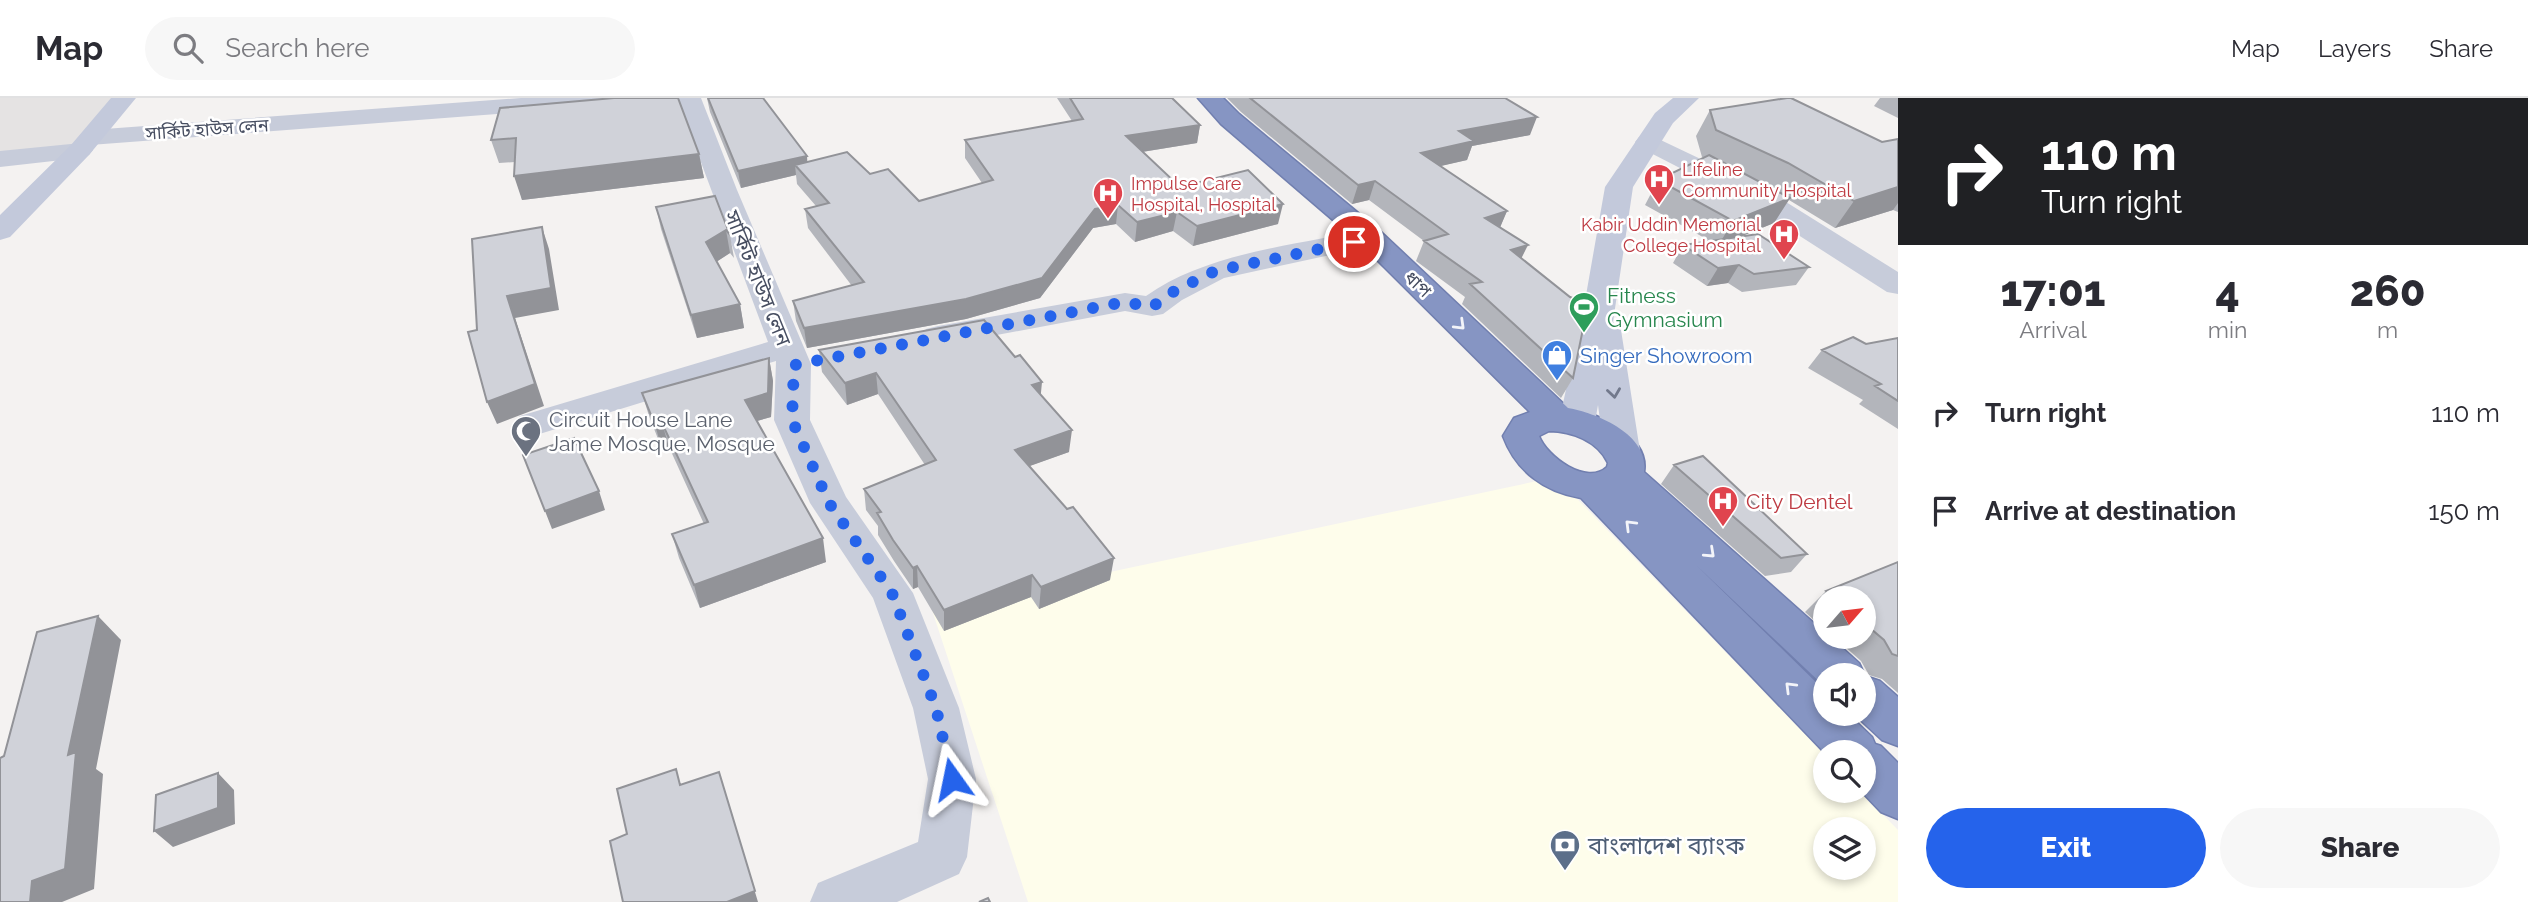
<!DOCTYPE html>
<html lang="en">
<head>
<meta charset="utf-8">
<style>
  :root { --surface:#fff; --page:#f7f7f7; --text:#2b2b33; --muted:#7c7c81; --line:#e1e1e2; --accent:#2563eb }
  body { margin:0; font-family:Raleway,"Noto Sans Bengali",sans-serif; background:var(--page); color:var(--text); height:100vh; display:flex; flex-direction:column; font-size:26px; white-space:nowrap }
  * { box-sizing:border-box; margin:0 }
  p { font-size:23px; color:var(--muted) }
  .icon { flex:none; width:38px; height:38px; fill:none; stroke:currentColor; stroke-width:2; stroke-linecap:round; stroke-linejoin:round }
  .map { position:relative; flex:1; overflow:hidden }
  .side { display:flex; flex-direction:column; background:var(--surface); width:630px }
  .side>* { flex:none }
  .guide { background:#202124; color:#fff; overflow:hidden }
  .needle { width:46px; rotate:62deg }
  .fabs { position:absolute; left:1813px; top:488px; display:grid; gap:14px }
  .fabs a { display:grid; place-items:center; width:63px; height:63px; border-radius:50%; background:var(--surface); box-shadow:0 4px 10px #0003; font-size:35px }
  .pin { position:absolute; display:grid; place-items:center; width:60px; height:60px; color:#fff; margin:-30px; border:4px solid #fff; border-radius:50%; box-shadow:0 2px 7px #0007 }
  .me { position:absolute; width:77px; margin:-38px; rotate:348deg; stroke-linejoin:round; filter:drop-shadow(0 0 5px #0008) }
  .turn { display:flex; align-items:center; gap:24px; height:147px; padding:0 28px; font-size:32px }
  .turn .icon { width:91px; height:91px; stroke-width:2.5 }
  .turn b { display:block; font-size:49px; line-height:60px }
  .eta { display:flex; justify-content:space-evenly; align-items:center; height:119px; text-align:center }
  .eta b { font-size:42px; font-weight:800; line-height:49px }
  .cta { display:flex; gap:14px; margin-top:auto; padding:14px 28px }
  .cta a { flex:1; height:80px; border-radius:42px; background:var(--accent); color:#fff; font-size:28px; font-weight:800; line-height:80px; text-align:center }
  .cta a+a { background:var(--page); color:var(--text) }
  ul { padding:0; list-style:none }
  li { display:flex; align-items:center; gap:21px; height:98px; padding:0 28px }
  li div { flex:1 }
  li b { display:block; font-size:26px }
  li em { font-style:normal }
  header { display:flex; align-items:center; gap:42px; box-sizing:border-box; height:98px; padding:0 35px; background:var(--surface); border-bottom:2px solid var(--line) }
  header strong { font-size:33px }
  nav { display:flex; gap:38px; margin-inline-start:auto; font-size:24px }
  .search { width:490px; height:63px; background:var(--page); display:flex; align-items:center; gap:18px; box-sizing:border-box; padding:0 24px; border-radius:38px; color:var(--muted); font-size:26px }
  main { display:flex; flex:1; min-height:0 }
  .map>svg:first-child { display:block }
</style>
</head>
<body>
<header>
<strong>Map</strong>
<div class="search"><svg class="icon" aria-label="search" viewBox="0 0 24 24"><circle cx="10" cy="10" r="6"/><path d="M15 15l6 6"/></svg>Search here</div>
<nav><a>Map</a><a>Layers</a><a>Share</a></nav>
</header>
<main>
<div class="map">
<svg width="1898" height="804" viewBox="0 0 1898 804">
  <rect width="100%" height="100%" fill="#f4f2f1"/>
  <path fill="#fefdeb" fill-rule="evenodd" d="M1556,379L1825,657V693H1860L1898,732V804H1028L932,512ZM1825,732H1864V770H1825Z"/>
  <path fill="#e5e3e3" d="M0,0H116L74,51L0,59Z"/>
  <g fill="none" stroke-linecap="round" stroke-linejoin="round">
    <g stroke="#717faf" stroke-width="3">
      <path id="highway" d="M1198,0H1223L1239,16L1381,134L1568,310C1597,315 1650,337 1644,374L1825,535V539H1830L1859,565L1865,578L1880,583L1898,599V648L1882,642L1854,616H1864V578H1825V589L1696,467L1825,593V616H1848L1872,639L1875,646L1881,648L1898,665V721L1881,714L1861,693H1864V654L1825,655L1581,400C1544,394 1516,373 1503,338L1514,320L1530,314L1361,146L1221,26ZM1549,333C1571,333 1598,343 1608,365L1607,369C1587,388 1547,359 1539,338Z"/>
    </g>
    <path fill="#c7ccda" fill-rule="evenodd" d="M521,0H629L625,5L617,7L90,47L93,52L89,57L80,60L0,69V53L81,45L78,40L82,35L91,32Z
      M677,0H701L737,92L811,266L810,322L846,399L913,495L959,610L976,681L967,759L959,776L897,804H810L818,785L918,744L928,681L913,610L873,500L810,405L774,322L776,263L533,338L520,334L515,326L520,318L768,244Z
      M1648,36L1770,94L1898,174V196L1887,194L1750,106L1639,49L1635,44L1639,39Z
      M1371,131L1381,134L1386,140L1381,146L1224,180L1182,202L1163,216L1152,218L1125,213L938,248L926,245L922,238L926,231L938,228L1125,195L1146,198C1208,154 1297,147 1371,131Z"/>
    <path fill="#c3c9db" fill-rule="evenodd" d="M111,0H136L89,57L10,139L0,142V117L71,47Z
      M1673,0H1699L1673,25L1633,89L1613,224L1621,232L1640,353L1635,362L1622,366L1609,362L1604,353L1598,307L1595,324L1590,332L1577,336L1564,332L1559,324L1585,203L1605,89L1655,15Z"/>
    <use href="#highway" fill="#8695c3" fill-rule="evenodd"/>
  </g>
  <path fill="#b3b5bb" d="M707,0L807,58V64L870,76L919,103L982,85L965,60V42L1072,23L1057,0H1172L1200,27L1197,45L1142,54L1180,89L1278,126L1193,148L1173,133L1135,144L1116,126L1093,130L1040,200L966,221L807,250L796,223L793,203L852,188L808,130L805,111L816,108L797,86L796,77L741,90L710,14Z
    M1227,0H1505L1530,37L1472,48L1467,62L1440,68L1507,113L1500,129L1521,160L1573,280L1561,300L1462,206L1465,199L1416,163L1424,143L1369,102L1352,106L1241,14Z
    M1880,0H1898V20L1874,8Z
    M500,10L699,56L704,80L522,102L515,64L499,65L491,42Z
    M1710,12L1882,44L1898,41V114L1893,112L1835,130L1789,102L1774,125L1741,138L1809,169L1796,187L1742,194L1728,185L1707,188L1673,165L1683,147L1710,143L1645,107L1658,82L1704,60L1702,59L1696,38Z
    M715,98L730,137L734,160L730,155L716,164L740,206L744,230L697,240L661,131L656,109Z
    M1898,240V331L1859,306L1863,302L1808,270L1822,252L1866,246Z
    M819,252L1041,297L1069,354L1029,368L1110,482L1039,511L1031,499L944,533L918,489L913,491L894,463L878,437V428L866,412L864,391L925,367L878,296L847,307L822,274Z
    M769,260L773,283L771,319L757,323L826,464L700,510L679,460L672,436L704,426L669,349L662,351L649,318L642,295Z
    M1674,367L1807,456L1791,474L1765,478L1661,386Z
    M1898,464V595L1882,581L1869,577L1861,563L1834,539H1864V500H1825V532L1805,514L1826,493Z"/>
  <path fill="#929398" d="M1537,19L1530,37L1472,48L1467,62L1415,74L1421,55L1459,33Z
    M1200,27L1197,45L1123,57L1126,38Z
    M699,56L704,80L522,102L514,78Z
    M807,58L808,75L795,67L796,77L741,90L738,73Z
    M1375,83L1369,102L1352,106L1358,87Z
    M1898,89V105L1893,112L1835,130L1854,103Z
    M1790,100L1774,125L1718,148L1733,123Z
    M1283,106L1278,126L1193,148L1197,128Z
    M1118,107L1116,126L1093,130L1040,200L966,221L807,250L804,230L1095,111Z
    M1507,113L1499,132L1485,120Z
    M1177,114L1173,133L1135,144L1137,124Z
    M542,129L549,151L559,212L515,220L544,308L497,326L487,304L507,198Z
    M726,132L730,155L710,168L706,144Z
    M1528,147L1518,167L1511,152Z
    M1739,167L1728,185L1707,188L1718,170Z
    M740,206L744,230L697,240L691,217Z
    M769,260L773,283L771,319L750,325L745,302Z
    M876,275L878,296L847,307L845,285Z
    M1042,284L1040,305L1032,287Z
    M662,325L669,349L662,351L655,327Z
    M1072,332L1069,354L1013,374L1015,352Z
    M599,393L605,412L552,431L545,413Z
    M823,440L826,464L700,510L694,487Z
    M1114,460L1110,482L1039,511L1041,489Z
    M917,468L918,489L913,491V470Z
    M1032,477L1031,499L944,533V512Z
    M98,518L121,542L96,671L103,676L94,791L62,804H30L32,783L68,657Z
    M719,674L758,804H727Z
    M218,675L234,692L235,726L173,749L154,733Z"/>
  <path fill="#d0d2d9" stroke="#929398" stroke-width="2" d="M614,0H678L699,56L514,78L516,40L491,42L500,10Z
    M708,0H763L807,58L738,73Z
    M1070,0H1172L1200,27L1126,38L1180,89L1248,72L1283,106L1197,128L1177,114L1137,124L1118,107L1095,111L1042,180L966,201L804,230L793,203L864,184L805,111L829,105L795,67L847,54L870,76L888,71L919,103L993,82L965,42L1083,21Z
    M1250,0H1505L1537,19L1459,33L1474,43L1421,55L1507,113L1485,120L1528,147L1511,152L1570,199L1584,204L1586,216L1573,280L1470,186L1482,184L1424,143L1448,136L1375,83L1358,87Z
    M1787,0H1791L1882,44L1898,41V89L1854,103L1788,65L1716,32L1710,12Z
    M1709,57L1790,100L1733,123L1658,82Z
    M715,98L730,137L726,132L706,144L740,206L691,217L656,109Z
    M542,129L551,190L507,198L535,286L487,304L468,234L477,232L472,141Z
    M1758,136L1809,169L1754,176L1739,167L1718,170L1683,147Z
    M984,222L1015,259L1020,257L1042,284L1032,287L1072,332L1015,352L1067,411L1073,409L1114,460L1041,489L1032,477L944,512L917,468L913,470L893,442L877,415L881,414L864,391L936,362L876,275L845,285L819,252Z
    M1853,239L1866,246L1898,240V303L1875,288L1881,286L1822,252Z
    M769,260L768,295L745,302L823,440L694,487L672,436L708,424L662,325L655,327L642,295Z
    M574,340L599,393L545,413L523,357Z
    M1703,358L1807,456L1781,460L1674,367Z
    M1898,464V558L1892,556L1884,542L1864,525V500H1835L1826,493Z
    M98,518L68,657L76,654L65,771L32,783L30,804H0V660L4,658L37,534Z
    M676,671L680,687L719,674L755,793L727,804H623L610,743L627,736L617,691Z
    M218,675V710L154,733L156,697Z
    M988,800L990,804H979Z"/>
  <defs><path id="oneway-chevron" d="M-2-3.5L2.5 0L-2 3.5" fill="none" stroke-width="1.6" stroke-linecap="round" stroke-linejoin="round" transform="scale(1.75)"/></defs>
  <g stroke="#f3f4f9">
    <use href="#oneway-chevron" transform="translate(1460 227) rotate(44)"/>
    <use href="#oneway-chevron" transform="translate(1630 427) rotate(-135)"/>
    <use href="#oneway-chevron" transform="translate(1710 455) rotate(43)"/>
    <use href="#oneway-chevron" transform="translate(1790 589) rotate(-135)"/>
  </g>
  <use stroke="#72798c" href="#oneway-chevron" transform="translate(1614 295) rotate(82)"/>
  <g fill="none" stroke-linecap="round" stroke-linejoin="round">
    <path stroke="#2563eb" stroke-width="12" stroke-dasharray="0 21.6" d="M952,681L936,610L892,495L829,405L792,322L794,267L1125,204L1152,209L1171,195L1215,173L1354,144"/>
  </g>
  <defs>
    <g id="hospital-pin" transform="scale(1.575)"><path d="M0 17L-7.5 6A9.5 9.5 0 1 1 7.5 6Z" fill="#e0444e" stroke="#fff"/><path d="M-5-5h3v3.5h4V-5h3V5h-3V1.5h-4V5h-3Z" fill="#fff"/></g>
    <g id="stadium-pin" transform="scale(1.575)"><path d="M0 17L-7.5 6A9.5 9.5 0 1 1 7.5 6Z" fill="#2e9e5b" stroke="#fff"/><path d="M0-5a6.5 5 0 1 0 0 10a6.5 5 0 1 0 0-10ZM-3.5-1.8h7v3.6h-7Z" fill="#fff"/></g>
    <g id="shop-pin" transform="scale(1.575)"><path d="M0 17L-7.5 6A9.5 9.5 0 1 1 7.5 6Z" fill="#3f7fe0" stroke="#fff"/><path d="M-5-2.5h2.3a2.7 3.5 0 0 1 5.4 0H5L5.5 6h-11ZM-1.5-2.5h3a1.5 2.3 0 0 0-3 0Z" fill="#fff"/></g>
    <g id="mosque-pin" transform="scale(1.575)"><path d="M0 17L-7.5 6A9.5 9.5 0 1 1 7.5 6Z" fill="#6b7280" stroke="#fff"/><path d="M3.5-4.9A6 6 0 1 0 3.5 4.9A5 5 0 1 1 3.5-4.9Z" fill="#fff"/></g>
    <g id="bank-pin" transform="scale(1.575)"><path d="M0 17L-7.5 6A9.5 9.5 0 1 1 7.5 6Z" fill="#5c6f8a" stroke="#fff"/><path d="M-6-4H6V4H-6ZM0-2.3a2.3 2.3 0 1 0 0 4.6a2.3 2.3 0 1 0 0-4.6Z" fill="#fff"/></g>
  </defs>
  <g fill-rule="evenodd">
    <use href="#hospital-pin" x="1659" y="81"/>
    <use href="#hospital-pin" x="1108" y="95"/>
    <use href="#hospital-pin" x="1784" y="136"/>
    <use href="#stadium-pin" x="1584" y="209"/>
    <use href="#shop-pin" x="1557" y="257"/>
    <use href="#mosque-pin" x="526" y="333"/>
    <use href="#hospital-pin" x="1723" y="403"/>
    <use href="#bank-pin" x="1565" y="747"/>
  </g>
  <g text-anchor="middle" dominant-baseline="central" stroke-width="5" stroke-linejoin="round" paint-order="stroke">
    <g font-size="18" fill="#474e61" stroke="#fff">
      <text transform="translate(207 31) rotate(-4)">সার্কিট হাউস লেন</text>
      <text transform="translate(1418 186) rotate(44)">ধাপ</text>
    </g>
    <g font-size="18" fill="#be3a42" stroke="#fff" text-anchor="start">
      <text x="1682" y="71">Lifeline<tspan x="1682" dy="21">Community Hospital</tspan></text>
      <text x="1131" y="85">Impulse Care<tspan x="1131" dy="21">Hospital, Hospital</tspan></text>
      <text x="1761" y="126" text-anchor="end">Kabir Uddin Memorial<tspan x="1761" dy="21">College Hospital</tspan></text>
    </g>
    <g font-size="21" fill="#474e61" stroke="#fff">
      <text transform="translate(758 180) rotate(68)">সার্কিট হাউস লেন</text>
    </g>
    <g font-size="21" fill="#27864d" stroke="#fff" text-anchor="start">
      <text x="1607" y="197">Fitness<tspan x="1607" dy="24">Gymnasium</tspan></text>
    </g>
    <g font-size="21" fill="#366cbe" stroke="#fff" text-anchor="start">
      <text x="1580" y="257">Singer Showroom</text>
    </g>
    <g font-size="21" fill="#5b616d" stroke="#fff" text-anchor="start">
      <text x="549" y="321">Circuit House Lane<tspan x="549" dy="24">Jame Mosque, Mosque</tspan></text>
    </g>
    <g font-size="21" fill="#be3a42" stroke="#fff" text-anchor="start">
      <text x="1746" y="403">City Dentel</text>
    </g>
    <g font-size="24" fill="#4e5e75" stroke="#fff" text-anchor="start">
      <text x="1588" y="747">বাংলাদেশ ব্যাংক</text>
    </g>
  </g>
</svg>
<div class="fabs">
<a><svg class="needle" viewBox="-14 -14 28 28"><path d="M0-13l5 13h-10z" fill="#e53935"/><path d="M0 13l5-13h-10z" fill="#7c7c81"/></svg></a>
<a><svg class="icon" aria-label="sound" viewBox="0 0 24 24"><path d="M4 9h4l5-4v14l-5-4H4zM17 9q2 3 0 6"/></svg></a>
<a><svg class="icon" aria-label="search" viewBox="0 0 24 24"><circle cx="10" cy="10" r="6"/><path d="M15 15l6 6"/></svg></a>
<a><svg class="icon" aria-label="layers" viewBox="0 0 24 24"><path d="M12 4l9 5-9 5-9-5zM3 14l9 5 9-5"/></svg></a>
</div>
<div class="pin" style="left:1354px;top:144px;background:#d93025"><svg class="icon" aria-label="arrive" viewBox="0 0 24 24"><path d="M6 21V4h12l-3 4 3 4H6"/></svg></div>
<svg class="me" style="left:952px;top:681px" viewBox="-20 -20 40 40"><path d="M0-17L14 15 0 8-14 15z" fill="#2563eb" stroke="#fff" stroke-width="4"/></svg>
</div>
<section class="side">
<div class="guide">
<div class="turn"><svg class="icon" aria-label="right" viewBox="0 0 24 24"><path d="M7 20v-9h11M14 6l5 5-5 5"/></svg><div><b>110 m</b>Turn right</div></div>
</div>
<div class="eta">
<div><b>17:01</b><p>Arrival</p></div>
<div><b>4</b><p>min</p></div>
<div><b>260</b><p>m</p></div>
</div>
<ul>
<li><svg class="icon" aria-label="right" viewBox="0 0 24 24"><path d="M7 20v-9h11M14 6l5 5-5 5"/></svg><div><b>Turn right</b></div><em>110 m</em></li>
<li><svg class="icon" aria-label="arrive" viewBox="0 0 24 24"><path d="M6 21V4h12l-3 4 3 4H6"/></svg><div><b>Arrive at destination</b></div><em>150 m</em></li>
</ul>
<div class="cta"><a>Exit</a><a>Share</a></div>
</section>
</main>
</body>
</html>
